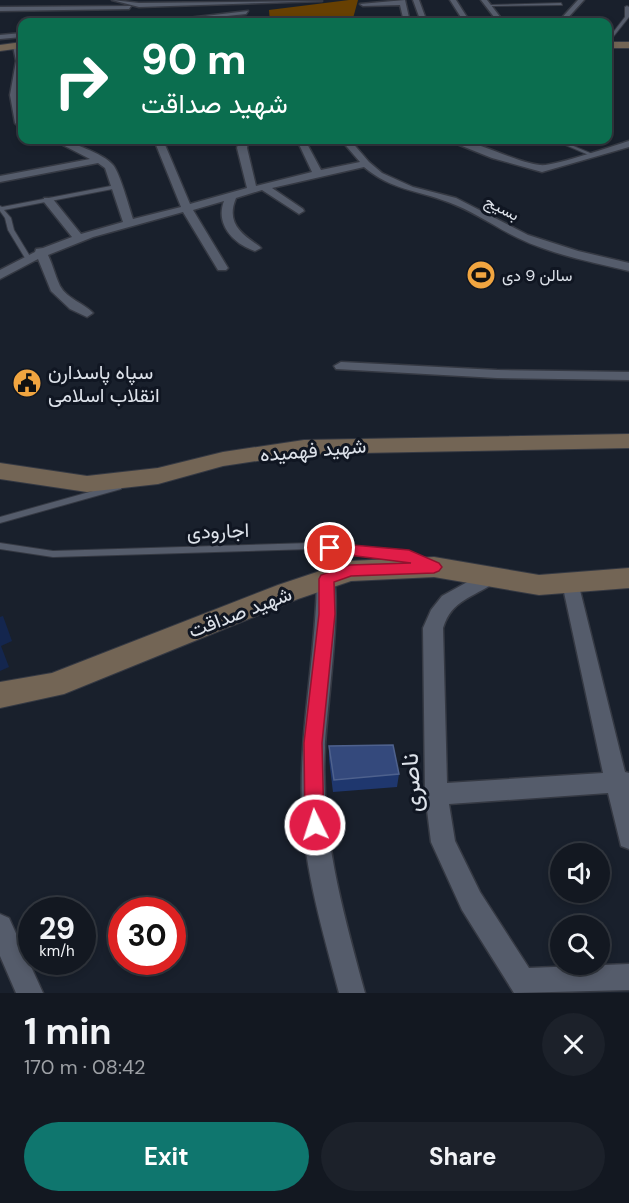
<!DOCTYPE html>
<html lang="en">
<head>
<meta charset="utf-8">
<style>
  :root { --surface:#131821; --page:#1c212a; --text:#f1f3f6; --muted:#9da0a5; --line:#32373f; --accent:#0f766e }
  body { margin:0; font-family:"DM Sans",Vazirmatn,sans-serif; background:var(--page); color:var(--text); height:100vh; display:flex; flex-direction:column; font-size:22px; white-space:nowrap }
  * { box-sizing:border-box; margin:0 }
  p { font-size:20px; color:var(--muted) }
  .icon { flex:none; width:33px; height:33px; fill:none; stroke:currentColor; stroke-width:2; stroke-linecap:round; stroke-linejoin:round }
  .map { position:relative; height:993px; overflow:hidden }
  .sheet { display:flex; flex-direction:column; background:var(--surface); flex:1 }
  .sheet>* { flex:none }
  .guide { position:absolute; left:18px; top:18px; width:594px; height:126px; border-radius:12px; box-shadow:0 3px 9px #0003,0 0 0 2px var(--line); background:#0b6e4f; color:#fff; overflow:hidden }
  .buttons { position:absolute; left:550px; top:843px; display:grid; gap:12px }
  .buttons a { display:grid; place-items:center; width:60px; height:60px; border-radius:50%; background:var(--surface); box-shadow:0 3px 9px #0003,0 0 0 2px var(--line); font-size:30px }
  .speed { position:absolute; left:18px; top:897px; display:flex; gap:12px; font-size:30px; font-weight:700; text-align:center }
  .speed>* { display:grid; place-content:center; width:78px; height:78px; border-radius:50%; background:var(--surface); box-shadow:0 3px 9px #0003,0 0 0 2px var(--line); line-height:1 }
  .speed small { font-size:15px; font-weight:400 }
  .speed .limit { border:9px solid #d22; background:#fff; color:#111 }
  .pin { position:absolute; display:grid; place-items:center; width:51px; height:51px; color:#fff; margin:-26px; border:3px solid #fff; border-radius:50%; box-shadow:0 2px 6px #0007 }
  .me { position:absolute; width:66px; margin:-33px; rotate:356deg; stroke-linejoin:round; filter:drop-shadow(0 0 4px #0008) }
  .turn { display:flex; align-items:center; gap:21px; height:126px; padding:0 24px; font-size:27px }
  .turn .icon { width:78px; height:78px; stroke-width:2.5 }
  .turn b { display:block; font-size:42px; line-height:51px }
  .round { display:grid; place-items:center; flex:none; width:63px; height:63px; border-radius:32px; background:var(--page) }
  .headline { display:flex; align-items:center; justify-content:space-between; height:102px; padding:0 24px }
  h1 { font-size:36px; font-weight:700; line-height:45px }
  .cta { display:flex; gap:12px; margin-top:auto; padding:12px 24px }
  .cta a { flex:1; height:69px; border-radius:36px; background:var(--accent); color:#fff; font-size:24px; font-weight:700; line-height:69px; text-align:center }
  .cta a+a { background:var(--page); color:var(--text) }
  .map>svg:first-child { display:block }
</style>
</head>
<body>
<div class="map">
<svg width="629" height="993" viewBox="0 0 629 993">
  <rect width="100%" height="100%" fill="#19202c"/>
  <path fill="#674002" d="M349,0H358L352,22H270L269,10Z"/>
  <g fill="none" stroke-linecap="round" stroke-linejoin="round">
    <g stroke="#353943" stroke-width="2">
      <path id="lane" d="M561,3L562,5L488,6L490,5Z
        M627,6L629,7V17L609,42H608V39L625,17V7Z
        M368,140H386L384,141L348,143L346,142L348,141Z
        M554,140H559L595,155L591,156Z
        M116,185L118,186V188L4,210L11,218L14,230L31,258L28,260L25,258L8,230L5,218L0,211V206L2,207Z
        M118,484L122,487L121,489L0,523V517Z
        M0,543L53,551L311,543L409,552L426,560L427,562L426,564L423,565L407,558L311,549L53,557L0,549Z"/>
    </g>
    <g stroke="#353943" stroke-width="3">
      <path id="street" d="M112,0L139,3L322,1L139,7Z
        M405,0L410,22H404L400,5L363,6L360,4Z
        M413,0H419L427,22H421Z
        M450,0H456L470,22H464Z
        M481,0H487L504,22H498Z
        M578,0H584L564,22H558Z
        M131,6L129,9L0,11V7Z
        M248,11L246,14L170,22H154Z
        M22,33V37L0,39V35Z
        M17,44L21,46L22,69L18,95L22,129L15,123L10,95L16,61L13,46Z
        M53,140C68,140 104,154 113,165C120,173 129,207 133,219L181,207L154,140H163L190,204L247,188L237,148L239,140H248L247,148L256,186L312,172L297,140H305L321,170L360,162L341,140H350L369,162L382,173L413,187L456,198L528,235L578,251L629,263V271C592,262 553,255 518,238C495,227 473,211 448,202C417,190 391,190 364,167L272,188L303,209L304,211L299,214L262,190L236,198C226,222 240,233 259,246L261,248L255,251C233,244 215,224 224,201L193,210L228,268L226,270H218L183,212L93,237L48,255C53,265 55,276 60,286C67,299 84,303 93,313L87,317L70,309L51,291L38,259L0,279V270L35,252L36,249L43,248L72,237L44,202V198H52L81,234L123,222L105,168L98,163L0,182V176L90,159Z
        M447,140C473,137 512,162 540,165C553,167 612,146 629,141V147L542,172L492,158Z
        M341,362L497,370L629,372V380L497,378L336,369L334,366Z
        M489,570L495,572L498,577L495,582C473,598 452,599 443,628L447,783L603,773L562,583L565,578L571,576L577,578L625,772L629,773V849L621,846L608,793L449,804L455,841L480,892L529,968L629,964V990L514,993L462,910L431,842L425,794L423,628L431,610L442,596Z
        M326,572L332,574C343,593 326,717 325,747C320,832 343,912 365,993H339C323,932 304,870 302,806C299,730 316,655 317,579L320,574Z
        M0,914L9,918L43,993H16L0,956Z"/>
    </g>
    <g stroke="#353943" stroke-width="2">
      <path id="secondary" d="M22,42V48L0,51V45Z
        M608,42H629V48H608Z
        M629,434V448L304,454L223,466L158,484L87,492L0,479V463L87,476L158,468L223,452L304,440Z
        M434,557L539,575L629,568V588L539,595L434,577L351,581L298,599L64,694L0,708V682L52,673L278,585L350,561Z"/>
    </g>
    <use href="#lane" fill="#555c6b" fill-rule="evenodd"/>
    <use href="#street" fill="#555c6b" fill-rule="evenodd"/>
    <use href="#secondary" fill="#736555" fill-rule="evenodd"/>
  </g>
  <path fill="#1f376e" d="M329,746L399,774L397,787L333,792L329,759Z"/>
  <path fill="#14264e" d="M3,616L12,641L1,646L9,667L0,671V617Z"/>
  <path fill="#34497c" stroke="#4e618d" stroke-width="1.5" d="M393,745L399,774L334,780L329,746Z"/>
  <path fill="#e11d48" stroke="#92132f" stroke-width="1.5" d="M330,543L409,550L439,563L442,567L439,571L434,573L351,576L334,582L335,614L322,743L324,825L322,832L315,834L308,832L305,825L304,743L319,614V579L321,575L350,565L411,563L325,552L323,548L325,544Z"/>
  <defs>
    <g id="stadium-disc" transform="scale(1.5)"><circle r="9.5" fill="#f1a540" stroke="#101622"/><path d="M0-5a6.5 5 0 1 0 0 10a6.5 5 0 1 0 0-10ZM-3.5-1.8h7v3.6h-7Z" fill="#111"/></g>
    <g id="civic-disc" transform="scale(1.5)"><circle r="9.5" fill="#f1a540" stroke="#101622"/><path d="M-.6-6.5H3V-4.5H.6V-3L4-1V1h2V6H-6V1h2V-1L-.6-3ZM-1.2 2.5V6h2.4V2.5Z" fill="#111"/></g>
  </defs>
  <g fill-rule="evenodd">
    <use href="#stadium-disc" x="481" y="275"/>
    <use href="#civic-disc" x="27" y="383"/>
  </g>
  <g text-anchor="middle" dominant-baseline="central" stroke-width="6" stroke-linejoin="round" paint-order="stroke">
    <g font-size="16" fill="#dde2ea" stroke="#101622">
      <text transform="translate(502 208) rotate(27)">بسیج</text>
    </g>
    <g font-size="16" fill="#dde2ea" stroke="#101622" text-anchor="start">
      <text x="502" y="275">سالن 9 دی</text>
    </g>
    <g font-size="20" fill="#dde2ea" stroke="#101622" text-anchor="start">
      <text x="48" y="372">سپاه پاسدارن<tspan x="48" dy="23">انقلاب اسلامی</tspan></text>
    </g>
    <g font-size="20" fill="#dde2ea" stroke="#101622">
      <text transform="translate(313 450) rotate(-5)">شهید فهمیده</text>
      <text transform="translate(218 531) rotate(-2)">اجارودی</text>
      <text transform="translate(240 612) rotate(-21)">شهید صداقت</text>
    </g>
    <g font-size="24" fill="#dde2ea" stroke="#101622">
      <text transform="translate(411 783) rotate(-94)">ناصری</text>
    </g>
  </g>
</svg>
<div class="buttons">
<a><svg class="icon" aria-label="sound" viewBox="0 0 24 24"><path d="M4 9h4l5-4v14l-5-4H4zM17 9q2 3 0 6"/></svg></a>
<a><svg class="icon" aria-label="search" viewBox="0 0 24 24"><circle cx="10" cy="10" r="6"/><path d="M15 15l6 6"/></svg></a>
</div>
<div class="speed"><div>29<small>km/h</small></div><div class="limit">30</div></div>
<div class="pin" style="left:330px;top:548px;background:#d93025"><svg class="icon" aria-label="arrive" viewBox="0 0 24 24"><path d="M6 21V4h12l-3 4 3 4H6"/></svg></div>
<svg class="me" style="left:315px;top:825px" viewBox="-20 -20 40 40"><circle r="17" fill="#e11d48" stroke="#fff" stroke-width="3"/><path d="M0-11L8 9 0 5-8 9z" fill="#fff"/></svg>
<div class="guide">
<div class="turn"><svg class="icon" aria-label="right" viewBox="0 0 24 24"><path d="M7 20v-9h11M14 6l5 5-5 5"/></svg><div><b>90 m</b>شهید صداقت</div></div>
</div>
</div>
<section class="sheet">
<div class="headline"><div><h1>1 min</h1><p>170 m · 08:42</p></div><a class="round"><svg class="icon" aria-label="close" viewBox="0 0 24 24"><path d="M6 6l12 12M18 6L6 18"/></svg></a></div>
<div class="cta"><a>Exit</a><a>Share</a></div>
</section>
</body>
</html>
